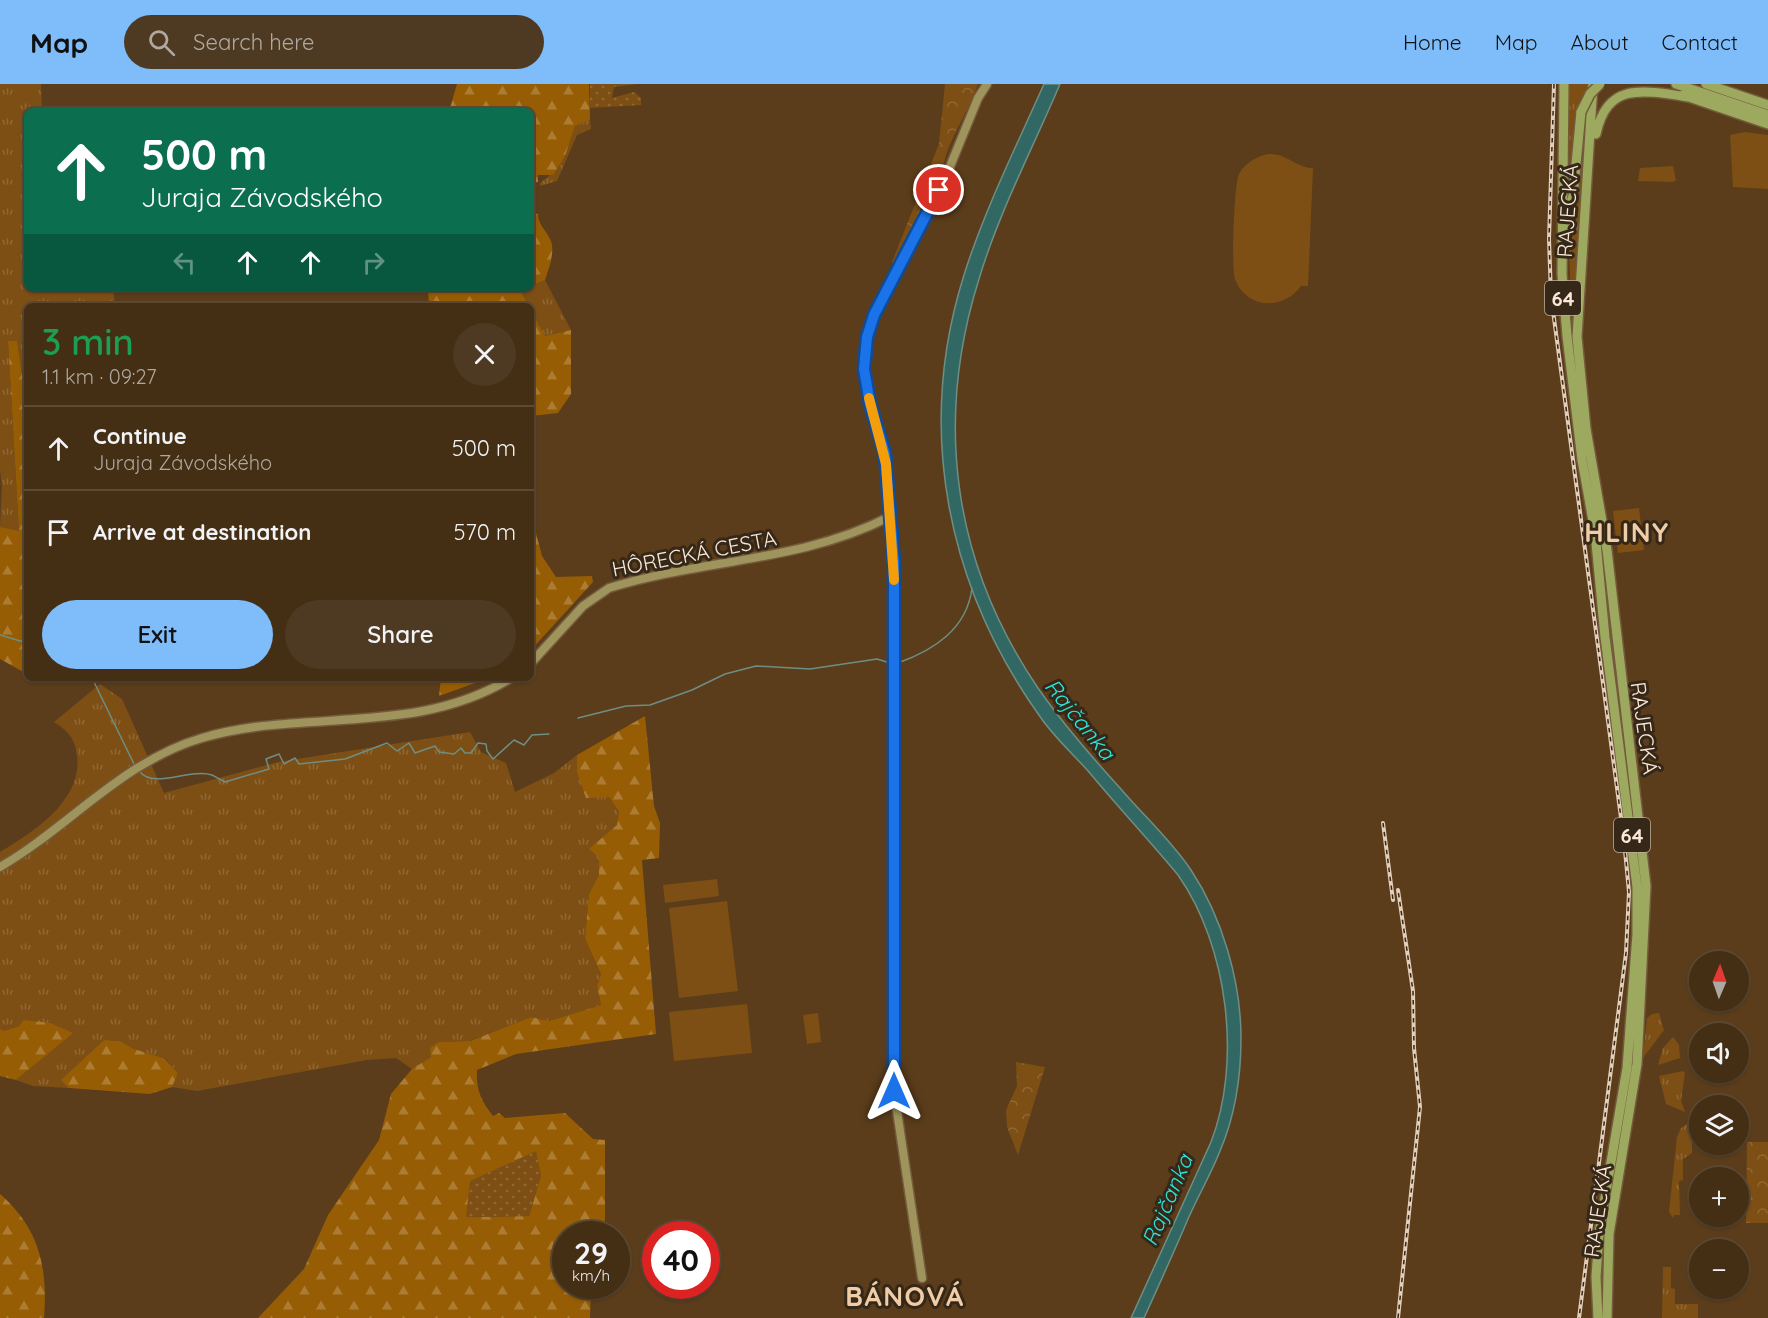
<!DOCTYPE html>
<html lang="en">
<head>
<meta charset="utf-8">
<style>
  :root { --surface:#442e14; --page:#4e3a22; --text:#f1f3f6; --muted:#afa8a0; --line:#5c4a34; --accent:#7ebdf9 }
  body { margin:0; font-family:Quicksand,sans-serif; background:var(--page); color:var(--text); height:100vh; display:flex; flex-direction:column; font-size:22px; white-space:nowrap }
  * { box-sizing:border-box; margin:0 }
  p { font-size:20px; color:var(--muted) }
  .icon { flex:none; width:33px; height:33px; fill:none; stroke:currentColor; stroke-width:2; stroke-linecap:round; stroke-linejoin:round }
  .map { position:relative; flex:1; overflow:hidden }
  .details { position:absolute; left:24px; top:219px; width:510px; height:378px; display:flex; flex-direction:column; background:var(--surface); border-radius:9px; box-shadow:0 2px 4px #0004,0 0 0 2px var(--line) }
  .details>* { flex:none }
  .banner { position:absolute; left:24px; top:24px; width:510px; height:183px; border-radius:9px; box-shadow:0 2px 4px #0004,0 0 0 2px var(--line); background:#0b6e4f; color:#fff; overflow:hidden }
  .needle { width:39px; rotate:2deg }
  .buttons { position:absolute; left:1689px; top:867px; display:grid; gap:12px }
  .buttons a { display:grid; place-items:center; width:60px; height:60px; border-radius:50%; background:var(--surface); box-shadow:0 2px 4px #0004,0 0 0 2px var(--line); font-size:30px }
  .speed { position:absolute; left:552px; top:1137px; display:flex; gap:12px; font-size:30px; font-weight:700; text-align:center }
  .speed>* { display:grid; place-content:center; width:78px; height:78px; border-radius:50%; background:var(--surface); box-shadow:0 2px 4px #0004,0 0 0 2px var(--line); line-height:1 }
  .speed small { font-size:15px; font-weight:400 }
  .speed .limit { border:9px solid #d22; background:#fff; color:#111 }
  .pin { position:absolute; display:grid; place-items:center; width:51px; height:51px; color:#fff; margin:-26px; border:3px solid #fff; border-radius:50%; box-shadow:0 2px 6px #0007 }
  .me { position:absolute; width:66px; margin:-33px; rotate:0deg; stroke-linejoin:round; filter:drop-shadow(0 0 4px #0008) }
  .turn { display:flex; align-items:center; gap:21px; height:126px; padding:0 18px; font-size:27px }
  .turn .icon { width:78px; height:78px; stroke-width:2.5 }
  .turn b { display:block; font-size:42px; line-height:51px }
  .lanes { display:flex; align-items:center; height:57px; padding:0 18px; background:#0003; justify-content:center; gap:30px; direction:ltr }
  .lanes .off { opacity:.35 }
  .round { display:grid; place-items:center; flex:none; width:63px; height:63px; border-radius:32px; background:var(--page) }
  .head { display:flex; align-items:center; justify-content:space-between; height:102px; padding:0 18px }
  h1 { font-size:36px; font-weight:600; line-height:45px; color:#1e9e55 }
  .action { display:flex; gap:12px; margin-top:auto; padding:12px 18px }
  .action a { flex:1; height:69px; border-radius:36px; background:var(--accent); color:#111; font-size:24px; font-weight:600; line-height:69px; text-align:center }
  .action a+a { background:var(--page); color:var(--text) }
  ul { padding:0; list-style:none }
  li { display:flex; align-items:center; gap:18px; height:84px; padding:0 18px; border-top:2px solid var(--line) }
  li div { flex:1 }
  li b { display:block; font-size:22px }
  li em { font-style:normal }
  header { display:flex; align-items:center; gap:36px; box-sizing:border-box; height:84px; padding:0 30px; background:var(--accent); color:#111 }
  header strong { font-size:28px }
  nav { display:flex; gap:33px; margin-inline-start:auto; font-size:21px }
  .search { width:420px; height:54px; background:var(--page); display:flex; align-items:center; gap:15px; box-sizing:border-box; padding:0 21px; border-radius:33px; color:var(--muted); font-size:22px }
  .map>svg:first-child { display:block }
</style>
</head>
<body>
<header>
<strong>Map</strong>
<div class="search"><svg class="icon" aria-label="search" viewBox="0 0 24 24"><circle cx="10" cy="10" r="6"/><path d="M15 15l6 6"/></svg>Search here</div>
<nav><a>Home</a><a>Map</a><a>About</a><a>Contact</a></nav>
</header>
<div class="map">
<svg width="1768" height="1234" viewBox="0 0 1768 1234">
  <defs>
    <pattern id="grass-tufts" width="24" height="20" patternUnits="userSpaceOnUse" patternTransform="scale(1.5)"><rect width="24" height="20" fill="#7d4f14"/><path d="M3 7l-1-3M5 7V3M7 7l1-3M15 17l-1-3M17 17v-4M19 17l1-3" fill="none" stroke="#906835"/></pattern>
    <pattern id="forest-firs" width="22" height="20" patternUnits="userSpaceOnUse" patternTransform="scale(1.5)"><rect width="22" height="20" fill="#975d04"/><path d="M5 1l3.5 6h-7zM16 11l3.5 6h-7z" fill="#ac7c34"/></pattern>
    <pattern id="park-crowns" width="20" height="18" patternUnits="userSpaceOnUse" patternTransform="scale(1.5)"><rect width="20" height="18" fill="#7d4f14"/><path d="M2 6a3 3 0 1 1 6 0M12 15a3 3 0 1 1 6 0" fill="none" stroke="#906835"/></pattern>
    <pattern id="garden-dots" width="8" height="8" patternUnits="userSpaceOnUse" patternTransform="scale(1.5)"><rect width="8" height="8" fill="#7d4f14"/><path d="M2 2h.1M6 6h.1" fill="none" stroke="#906835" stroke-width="1.8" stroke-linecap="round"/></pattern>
  </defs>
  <rect width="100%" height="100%" fill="#5b3d1b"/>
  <path fill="url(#grass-tufts)" d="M0,0H41L42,27H27V204H113L115,222H27V322L17,257H8L19,448L0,443L2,402L0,386Z
    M1567,0H1590V3L1575,29L1574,78L1566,118Z
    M1589,18L1580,159H1569L1583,32Z
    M590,36L591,45L577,51L557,97L540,102V99C561,85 567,66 575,42Z
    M1569,161L1579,162L1575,278L1593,413L1573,278Z
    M545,196L571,246L545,252L521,206Z
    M100,600L122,615L164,709L278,678L470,648L481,668L506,679L515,708L554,689L577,671V688L609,713L619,726L617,741L599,773V792L589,810L585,854L601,892L597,902L601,921L549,937L531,933L469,957L439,958L431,973L412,985L396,974L367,976L197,1007L172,1003L178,989L165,974L134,965L120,957L104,956L63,995L69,1004L33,1002L16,996L72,949L25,936L19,942L4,947L0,945V768C35,747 83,716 77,671C75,654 68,647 54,638Z
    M1659,929L1664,946L1643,974L1647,934L1652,930Z
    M1673,953L1679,961L1680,974L1658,981L1663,964Z
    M1683,987L1685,989L1681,1017L1685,1028L1666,1020L1659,992Z
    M1699,1038V1045H1692V1069L1683,1075V1096L1679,1097L1680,1131H1674L1673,1134L1669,1128L1677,1053L1681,1044L1689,1039Z
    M1663,1183H1671V1204L1675,1205V1220H1698V1234H1662Z"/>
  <path fill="url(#forest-firs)" fill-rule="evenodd" d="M457,0H589L590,36L575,42L565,72L553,91H538V98L531,99V27H449Z
    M531,129L538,130C538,141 547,147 551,157C555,169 549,184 545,196L531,202Z
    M428,204H526L521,207L529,222H429Z
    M531,226L545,252L571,246V310L558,329L531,332Z
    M8,257H17L27,322V590L0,575V443L19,447Z
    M531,430L542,472L556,493L592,492L593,498L531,566Z
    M441,594H489L439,612Z
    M645,632L654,722L660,739L659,774L642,776L656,950L516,970L477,986C476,1007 481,1016 493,1032L499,1029L505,1034L565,1029L593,1055L605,1056V1150H566V1202H591L590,1234H258L304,1185L328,1131L379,1056L391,1010L412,985L431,973L430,964L439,958L470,957L531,933L549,937L601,921L597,902L601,891L585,854L589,810L599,791V773L589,765L617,741L619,727L609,713L586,714L577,688V671ZM541,1091L529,1132L467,1133Z
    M24,936L50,939L73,949L16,996L0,992V945L4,947L19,942Z
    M104,956L120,957L134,965L164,974L178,989L172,1003L150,1010L69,1004L61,996Z
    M0,1110C39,1144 48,1183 44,1234H0Z"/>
  <path fill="url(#park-crowns)" d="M945,0H978C969,27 949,55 944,79L941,80V90L893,180L892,178L939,60Z
    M1016,978L1045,983L1018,1071L1007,1043L1006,1026L1017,1002Z
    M1747,1058H1768V1139H1746Z"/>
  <path fill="url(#garden-dots)" d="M590,0H638L614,3L612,14L634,8L641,14V21L590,24Z
    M536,1067L541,1091L529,1132L466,1133L470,1097Z"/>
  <path fill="#7d4f14" d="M1745,48L1768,51V105L1733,103L1730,51Z
    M1268,70C1287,69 1296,84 1313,84L1308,202H1301C1283,227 1246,225 1235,195C1231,184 1234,100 1239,90C1245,79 1256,73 1268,70Z
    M1673,82L1676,96L1673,98L1638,97L1640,84Z
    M1639,424L1644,466L1618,469L1613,427Z
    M717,795L719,812L665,819L663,801Z
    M727,817L738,907L679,914L669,824Z
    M747,920L752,969L674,977L669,928Z
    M818,929L821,958L807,960L803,931Z"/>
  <path fill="#326863" stroke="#6e8e85" stroke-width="1.5" d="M1044,0H1060C1033,64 999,128 979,195C934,338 953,479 1038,604C1062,639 1091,672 1120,704C1143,731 1171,756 1191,786C1222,833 1241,897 1241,954C1241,991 1235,1032 1220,1067C1211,1090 1198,1112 1188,1135C1174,1168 1159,1201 1144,1234H1131L1211,1058C1242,978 1228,862 1178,791C1149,756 1118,723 1089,688C1073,670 1055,654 1041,634C947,503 915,346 964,191C984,127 1016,63 1044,0Z"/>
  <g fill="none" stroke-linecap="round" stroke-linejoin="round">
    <path stroke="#6e8e85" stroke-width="1.5" d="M0,551L27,559
      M898,579C934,566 967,545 972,504
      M92,594L135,682
      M578,634L626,622L650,621L692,606L725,590L756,582L810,585L877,575L890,579
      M140,688C154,705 190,684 212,691C216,693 221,696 225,698L269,685L266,675L279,670L284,680L295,674L299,680L345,675L387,659L397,667L409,659L415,669L435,662L439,668L454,670L461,664L465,669H471L478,659L486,660L487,667L493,675L514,656L524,661L532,651L549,650"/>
    <g stroke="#735a3c" stroke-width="11">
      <path id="secondary" d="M531,579L583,522L609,504C702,475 801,478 889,433
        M0,783C69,743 123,677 202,654C303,624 416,653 511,594
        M922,1194L894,1007L893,478L885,370L870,320L864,285L867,253L875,232L949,85L978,14L987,0"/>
    </g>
    <g stroke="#735a3c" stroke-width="12">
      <path id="primary" d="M1564,0L1562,190L1567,252L1582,376L1595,448L1605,553L1637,803V850L1627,984L1599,1149L1596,1193L1598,1234
        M1593,0L1577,253L1586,345L1607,466L1646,802L1637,980L1609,1150L1607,1234
        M1676,0L1768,31
        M1706,0L1768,21
        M1683,11L1768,40
        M1596,50C1607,0 1638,5 1688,13
        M1565,152L1573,111L1581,28"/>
    </g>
    <use href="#secondary" stroke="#9e945c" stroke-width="8"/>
    <use href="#primary" stroke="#9da95e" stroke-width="9"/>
    <g stroke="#e3ceba" stroke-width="4">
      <path id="rail" d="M1554,0L1549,155L1551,212L1624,756L1629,808L1626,869L1579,1234
        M1383,739L1393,816
        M1398,1234L1420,1023L1414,964L1413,907L1398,806"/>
    </g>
    <use href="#rail" stroke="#362819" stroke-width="1.5" stroke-dasharray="4.5" stroke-linecap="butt"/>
    <g stroke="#735a3c" stroke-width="12" stroke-linecap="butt">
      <path id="primary-bridge" d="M1581,28L1590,10L1600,0"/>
    </g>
    <use href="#primary-bridge" stroke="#9da95e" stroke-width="9"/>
  </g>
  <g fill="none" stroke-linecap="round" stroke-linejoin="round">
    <g stroke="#114b97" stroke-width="15">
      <path id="route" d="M894,1007V478L885,370L870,320L864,285L867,253L874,231L939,106"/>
    </g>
    <use href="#route" stroke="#1a73e8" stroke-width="10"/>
    <path stroke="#f59e0b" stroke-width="10" d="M869,314L886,380L894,496"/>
  </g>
  <g text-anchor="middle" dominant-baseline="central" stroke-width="6" stroke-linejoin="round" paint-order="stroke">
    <g fill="#362819" stroke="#bfae9d" stroke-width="1.5">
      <rect x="1545" y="197" width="36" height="34" rx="4.5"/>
      <rect x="1614" y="734" width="36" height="34" rx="4.5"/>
    </g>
    <g font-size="20" font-weight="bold" fill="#fae7d5">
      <text x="1563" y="214">64</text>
      <text x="1632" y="751">64</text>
    </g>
    <g font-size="21" fill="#fae7d5" stroke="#362819">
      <text transform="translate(1567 127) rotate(-86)">RAJECKÁ</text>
      <text transform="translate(694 469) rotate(-11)">HÔRECKÁ CESTA</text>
      <text transform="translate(1645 644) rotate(82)">RAJECKÁ</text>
      <text transform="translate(1597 1127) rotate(-82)">RAJECKÁ</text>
    </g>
    <g font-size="22" font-style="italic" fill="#29e6da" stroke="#362819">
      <text transform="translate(1080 635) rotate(51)">Rajčanka</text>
      <text transform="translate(1167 1116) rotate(-67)">Rajčanka</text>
    </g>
    <g font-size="27" font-weight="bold" letter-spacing="1.5" fill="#f1cda7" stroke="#362819">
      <text x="1627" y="448">HLINY</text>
      <text x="905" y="1212">BÁNOVÁ</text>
    </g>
  </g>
</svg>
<div class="buttons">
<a><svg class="needle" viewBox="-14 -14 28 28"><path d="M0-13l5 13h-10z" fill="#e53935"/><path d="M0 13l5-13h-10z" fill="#afa8a0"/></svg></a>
<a><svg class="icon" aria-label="sound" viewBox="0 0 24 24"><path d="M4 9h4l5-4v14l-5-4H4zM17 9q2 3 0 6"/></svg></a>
<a><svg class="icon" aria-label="layers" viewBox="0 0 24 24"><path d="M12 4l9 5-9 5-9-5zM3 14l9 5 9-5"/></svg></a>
<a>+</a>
<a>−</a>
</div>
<div class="speed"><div>29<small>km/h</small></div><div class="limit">40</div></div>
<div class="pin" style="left:939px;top:106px;background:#d93025"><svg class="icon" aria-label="arrive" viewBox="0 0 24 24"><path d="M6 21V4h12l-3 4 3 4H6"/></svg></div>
<svg class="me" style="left:894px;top:1007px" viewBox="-20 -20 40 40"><path d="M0-17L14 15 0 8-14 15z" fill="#1a73e8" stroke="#fff" stroke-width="4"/></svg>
<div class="banner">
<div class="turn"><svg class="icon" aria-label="ahead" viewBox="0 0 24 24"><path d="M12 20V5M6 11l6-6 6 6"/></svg><div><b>500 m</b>Juraja Závodského</div></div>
<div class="lanes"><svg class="icon off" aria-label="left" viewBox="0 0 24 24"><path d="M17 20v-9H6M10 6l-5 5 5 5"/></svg><svg class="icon" aria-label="ahead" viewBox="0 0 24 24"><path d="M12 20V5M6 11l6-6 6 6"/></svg><svg class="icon" aria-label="ahead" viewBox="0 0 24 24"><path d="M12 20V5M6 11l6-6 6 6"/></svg><svg class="icon off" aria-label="right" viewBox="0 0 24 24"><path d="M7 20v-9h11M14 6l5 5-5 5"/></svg></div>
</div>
<section class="details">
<div class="head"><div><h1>3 min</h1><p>1.1 km · 09:27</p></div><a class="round"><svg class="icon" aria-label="close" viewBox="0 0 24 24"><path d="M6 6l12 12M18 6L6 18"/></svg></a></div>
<ul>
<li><svg class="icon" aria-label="ahead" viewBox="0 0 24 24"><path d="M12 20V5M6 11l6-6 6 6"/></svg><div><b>Continue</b><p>Juraja Závodského</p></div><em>500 m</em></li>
<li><svg class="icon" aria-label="arrive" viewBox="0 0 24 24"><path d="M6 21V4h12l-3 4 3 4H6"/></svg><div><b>Arrive at destination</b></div><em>570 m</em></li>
</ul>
<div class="action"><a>Exit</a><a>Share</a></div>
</section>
</div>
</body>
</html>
